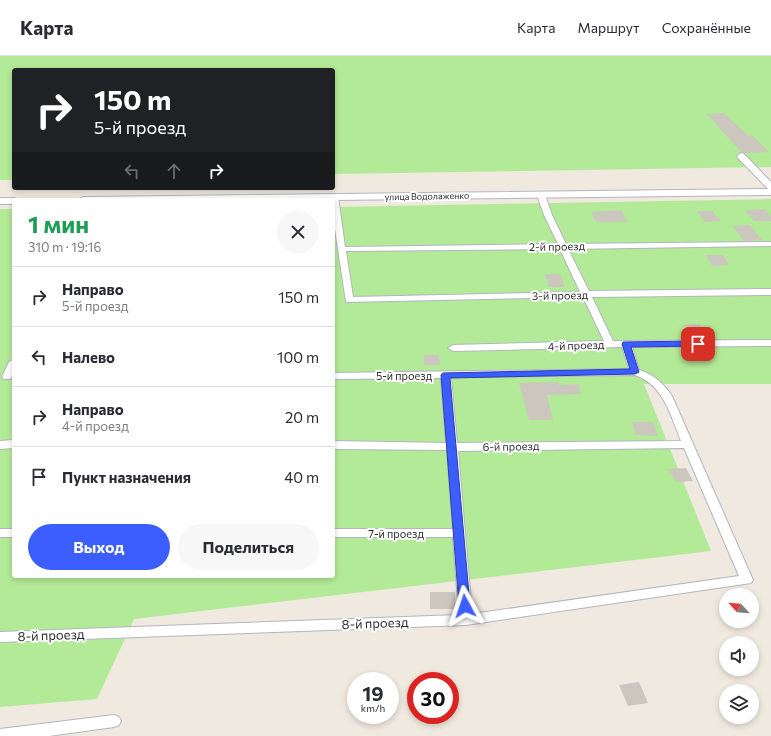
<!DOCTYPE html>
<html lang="ru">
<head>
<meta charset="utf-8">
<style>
  :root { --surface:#fff; --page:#f7f7f7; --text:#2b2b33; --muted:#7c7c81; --line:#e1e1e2; --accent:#3d5eff }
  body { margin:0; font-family:Commissioner,sans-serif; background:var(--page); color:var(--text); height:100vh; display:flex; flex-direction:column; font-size:15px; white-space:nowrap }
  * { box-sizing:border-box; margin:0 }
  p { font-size:13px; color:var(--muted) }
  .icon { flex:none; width:22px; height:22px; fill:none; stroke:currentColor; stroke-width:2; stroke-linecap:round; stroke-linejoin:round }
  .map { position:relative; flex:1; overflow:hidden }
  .side { position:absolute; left:12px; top:142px; width:323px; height:380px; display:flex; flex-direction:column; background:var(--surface); border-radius:4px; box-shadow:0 2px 6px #0003 }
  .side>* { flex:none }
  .top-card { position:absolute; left:12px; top:12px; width:323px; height:122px; border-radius:4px; box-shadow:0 2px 6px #0003; background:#202124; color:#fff; overflow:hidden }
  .needle { width:26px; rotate:296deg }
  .buttons { position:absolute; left:719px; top:532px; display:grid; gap:8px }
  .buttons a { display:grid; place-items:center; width:40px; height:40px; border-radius:50%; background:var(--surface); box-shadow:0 2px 6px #0003; font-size:20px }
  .speed { position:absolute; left:347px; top:616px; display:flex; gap:8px; font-size:20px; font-weight:700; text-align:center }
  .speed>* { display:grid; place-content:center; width:52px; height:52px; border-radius:50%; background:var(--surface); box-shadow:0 2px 6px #0003; line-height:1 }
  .speed small { font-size:10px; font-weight:400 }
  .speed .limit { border:6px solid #d22; background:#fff; color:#111 }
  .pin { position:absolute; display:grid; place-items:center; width:34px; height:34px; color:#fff; margin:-17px; border-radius:8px; box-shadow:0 2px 6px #0006 }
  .me { position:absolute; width:44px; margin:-22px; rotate:355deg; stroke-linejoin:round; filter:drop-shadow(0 0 3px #0008) }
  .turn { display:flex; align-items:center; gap:14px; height:84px; padding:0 16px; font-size:18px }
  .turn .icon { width:52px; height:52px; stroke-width:2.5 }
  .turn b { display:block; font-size:28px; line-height:34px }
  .lanes { display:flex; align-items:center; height:38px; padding:0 16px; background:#0003; justify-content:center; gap:20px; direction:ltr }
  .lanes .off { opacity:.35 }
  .round { display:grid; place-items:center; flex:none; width:42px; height:42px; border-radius:21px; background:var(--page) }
  .overview { display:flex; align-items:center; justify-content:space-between; height:68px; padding:0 16px }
  h1 { font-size:24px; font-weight:700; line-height:30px; color:#1e9e55 }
  .button { display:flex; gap:8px; margin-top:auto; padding:8px 16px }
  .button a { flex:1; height:46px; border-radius:24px; background:var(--accent); color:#fff; font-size:16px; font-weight:700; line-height:46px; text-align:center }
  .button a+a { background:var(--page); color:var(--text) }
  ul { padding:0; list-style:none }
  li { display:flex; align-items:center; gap:12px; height:60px; padding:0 16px; border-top:1px solid var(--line) }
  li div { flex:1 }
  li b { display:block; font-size:15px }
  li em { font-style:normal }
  header { display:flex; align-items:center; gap:24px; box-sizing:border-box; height:56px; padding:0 20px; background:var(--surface); border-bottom:1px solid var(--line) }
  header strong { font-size:19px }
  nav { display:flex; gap:22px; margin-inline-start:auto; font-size:14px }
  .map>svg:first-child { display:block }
</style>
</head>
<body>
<header>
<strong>Карта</strong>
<nav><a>Карта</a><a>Маршрут</a><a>Сохранённые</a></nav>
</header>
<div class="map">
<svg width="771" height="680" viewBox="0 0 771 680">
  <rect width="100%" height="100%" fill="#f0e9df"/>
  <path fill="#b3ea97" d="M0,0H771V111L333,118V14H14V124H0Z
    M771,143V328H644L711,495L134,563L97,643L0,651V153H14V520H333V151Z"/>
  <path fill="#cbc6be" d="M724,57L748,80L752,79L769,96L746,97L741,96L707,58Z
    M765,153L771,161V165H754L745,154Z
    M621,154L628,166H596L591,156Z
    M697,155H712L721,165L705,166Z
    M750,169L762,184L744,185L732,170Z
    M706,199H723L729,209L712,210Z
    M545,218H560L565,231H549Z
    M685,268H700L703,279H690Z
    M424,299H439L440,309H424Z
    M558,326L559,329L578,328L581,338L547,339L553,364H529L519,327Z
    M632,366H653L658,380L636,379Z
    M686,412L693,425L676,426L669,413Z
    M430,536H455L456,553H430Z
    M639,626L648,647L628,650L619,629Z"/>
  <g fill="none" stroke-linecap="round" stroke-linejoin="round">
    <g stroke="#b3b5c2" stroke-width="2">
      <path id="minor" d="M538,137H541L545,139L552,159L566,188L771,186V190L568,193L589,235L771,233V239L592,241L613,285L771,284V290L632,291L639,314C653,318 664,328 672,340L753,524L751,527L466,569L0,586V576L459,559L453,481H333V473H453L447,394L333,393V385L446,387L441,322L333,323V317L629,313L622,291L453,295L448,292L453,289L604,285L583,241L346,246L333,160V144H331L330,141L334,139L338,141L345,191L558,188L544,159L537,139ZM560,193L580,236L353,241L346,195ZM635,319C663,328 671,360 681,385L457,387L451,321ZM684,392L739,520L472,558L458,395Z
        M14,303C14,311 15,317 10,323H4L2,321L9,306Z
        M14,384V392L0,393V385Z
        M0,473H14V481H0Z
        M114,659L119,661L121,665L119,669L114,671L49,680H0V673Z"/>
    </g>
    <g stroke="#b3b5c2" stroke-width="2">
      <path id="tertiary" d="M741,97L744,98L771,126V134L768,133L738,102L737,100Z"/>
    </g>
    <g stroke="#b3b5c2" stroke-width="2">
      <path id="secondary" d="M771,133V139L333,144H78L83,141Z
        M0,142H14L19,144H14V148H0Z"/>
    </g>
    <use href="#minor" fill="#fff" fill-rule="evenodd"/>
    <use href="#tertiary" fill="#fff" fill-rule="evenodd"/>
    <use href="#secondary" fill="#fff" fill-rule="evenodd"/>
  </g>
  <path fill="#3d5eff" stroke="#283da6" d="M698,285L703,288L702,290L631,291L639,316L635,318L450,322L470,550L469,553H461L459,550L441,319L443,317L630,313L622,288L623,286Z"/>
  <g text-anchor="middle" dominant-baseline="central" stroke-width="4" stroke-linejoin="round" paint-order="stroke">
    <g font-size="9" fill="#2d2d2d" stroke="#fff">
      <text transform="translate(427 140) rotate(-1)">улица Водолаженко</text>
    </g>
    <g font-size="11" fill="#2d2d2d" stroke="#fff">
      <text transform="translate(557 190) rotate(-1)">2-й проезд</text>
      <text transform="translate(560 239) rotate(-1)">3-й проезд</text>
      <text transform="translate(576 289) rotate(-2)">4-й проезд</text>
      <text x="404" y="319">5-й проезд</text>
      <text transform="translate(511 390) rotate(-1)">6-й проезд</text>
      <text x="396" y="477">7-й проезд</text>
    </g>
    <g font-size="13" fill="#2d2d2d" stroke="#fff">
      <text transform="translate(375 567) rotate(-2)">8-й проезд</text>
      <text transform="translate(51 579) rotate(-2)">8-й проезд</text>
    </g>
  </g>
</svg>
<div class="buttons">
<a><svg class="needle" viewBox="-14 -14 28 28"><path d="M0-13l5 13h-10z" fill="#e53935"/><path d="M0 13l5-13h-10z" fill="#7c7c81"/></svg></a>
<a><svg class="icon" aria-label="sound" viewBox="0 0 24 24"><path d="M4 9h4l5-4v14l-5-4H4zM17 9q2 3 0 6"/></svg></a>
<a><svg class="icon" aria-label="layers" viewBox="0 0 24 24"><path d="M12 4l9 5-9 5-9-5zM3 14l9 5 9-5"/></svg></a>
</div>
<div class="speed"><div>19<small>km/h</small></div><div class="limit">30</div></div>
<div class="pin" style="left:698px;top:288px;background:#d93025"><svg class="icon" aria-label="arrive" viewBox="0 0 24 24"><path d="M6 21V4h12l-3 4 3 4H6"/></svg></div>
<svg class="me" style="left:465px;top:550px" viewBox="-20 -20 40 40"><path d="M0-17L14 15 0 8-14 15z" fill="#3d5eff" stroke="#fff" stroke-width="4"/></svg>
<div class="top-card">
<div class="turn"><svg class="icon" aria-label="right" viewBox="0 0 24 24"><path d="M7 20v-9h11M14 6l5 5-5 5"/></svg><div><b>150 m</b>5-й проезд</div></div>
<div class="lanes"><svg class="icon off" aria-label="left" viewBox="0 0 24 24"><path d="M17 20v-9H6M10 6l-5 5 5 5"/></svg><svg class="icon off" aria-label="ahead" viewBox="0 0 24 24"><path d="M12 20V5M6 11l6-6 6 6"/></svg><svg class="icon" aria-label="right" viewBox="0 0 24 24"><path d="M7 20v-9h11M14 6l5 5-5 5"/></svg></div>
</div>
<section class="side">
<div class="overview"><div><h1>1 мин</h1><p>310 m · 19:16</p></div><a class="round"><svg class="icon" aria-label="close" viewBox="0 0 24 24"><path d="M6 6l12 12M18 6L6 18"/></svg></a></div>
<ul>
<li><svg class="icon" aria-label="right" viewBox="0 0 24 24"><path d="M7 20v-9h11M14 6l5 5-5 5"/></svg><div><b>Направо</b><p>5-й проезд</p></div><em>150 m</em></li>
<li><svg class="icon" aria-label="left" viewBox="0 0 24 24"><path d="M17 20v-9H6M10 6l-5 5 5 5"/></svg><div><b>Налево</b></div><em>100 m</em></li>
<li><svg class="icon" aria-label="right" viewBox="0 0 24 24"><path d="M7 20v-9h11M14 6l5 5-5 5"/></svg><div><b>Направо</b><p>4-й проезд</p></div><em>20 m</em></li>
<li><svg class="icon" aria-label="arrive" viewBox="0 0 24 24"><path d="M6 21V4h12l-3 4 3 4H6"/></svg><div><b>Пункт назначения</b></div><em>40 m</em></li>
</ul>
<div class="button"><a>Выход</a><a>Поделиться</a></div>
</section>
</div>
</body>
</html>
